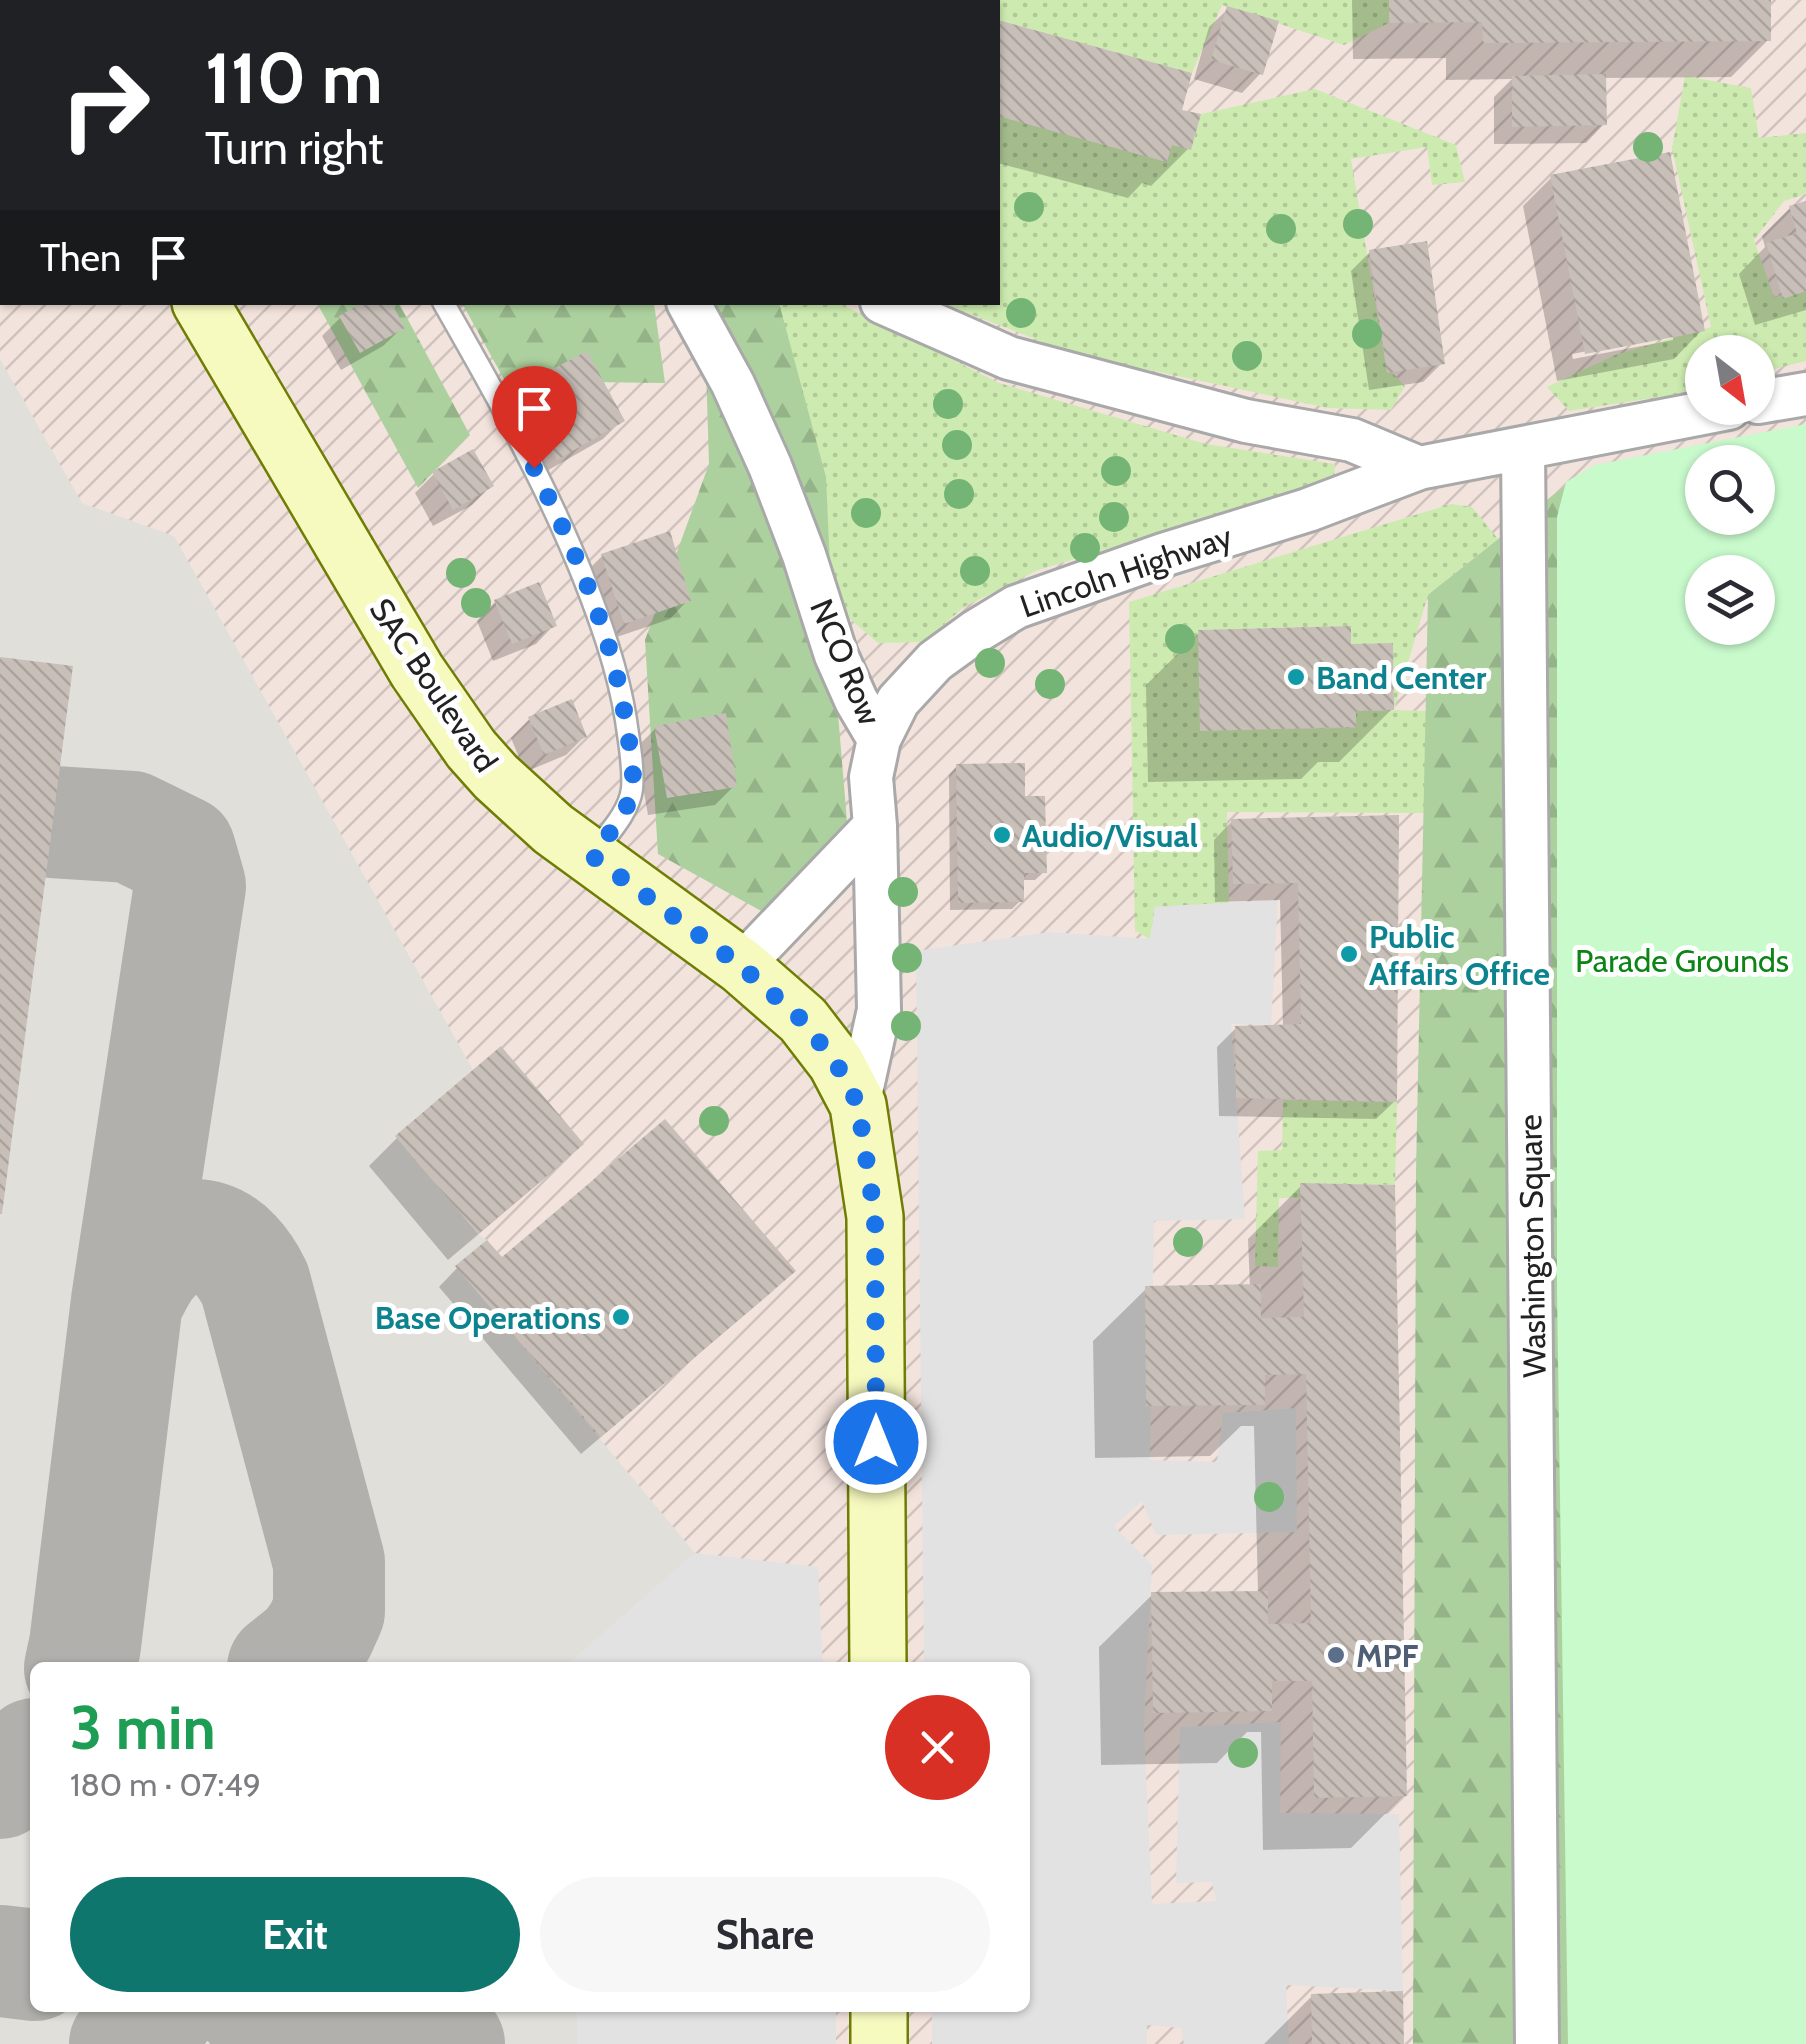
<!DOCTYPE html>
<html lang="en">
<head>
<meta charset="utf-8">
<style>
  :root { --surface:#fff; --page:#f7f7f7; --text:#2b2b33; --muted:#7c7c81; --accent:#0f766e }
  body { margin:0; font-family:Cabin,sans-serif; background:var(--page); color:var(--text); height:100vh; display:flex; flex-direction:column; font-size:38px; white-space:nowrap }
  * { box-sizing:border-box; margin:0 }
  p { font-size:32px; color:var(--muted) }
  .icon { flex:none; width:55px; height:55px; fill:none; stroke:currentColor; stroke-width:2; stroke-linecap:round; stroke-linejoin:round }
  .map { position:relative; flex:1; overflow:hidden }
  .drawer { position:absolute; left:30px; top:1662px; width:1000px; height:350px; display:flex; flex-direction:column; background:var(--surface); border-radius:15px; box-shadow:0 2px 8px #0004 }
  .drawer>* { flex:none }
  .guide { position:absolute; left:0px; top:0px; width:1000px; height:305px; box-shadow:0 2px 8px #0004; background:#202124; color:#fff; overflow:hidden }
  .needle { width:65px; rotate:149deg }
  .controls { position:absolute; left:1685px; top:335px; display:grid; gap:20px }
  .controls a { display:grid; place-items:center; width:90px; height:90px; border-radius:50%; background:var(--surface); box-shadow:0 2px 8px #0004; font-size:50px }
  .pin { position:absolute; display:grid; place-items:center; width:85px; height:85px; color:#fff; margin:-102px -42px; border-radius:50% 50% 50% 0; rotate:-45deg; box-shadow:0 0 10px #0007 }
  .pin .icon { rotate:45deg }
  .me { position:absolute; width:110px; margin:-55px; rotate:0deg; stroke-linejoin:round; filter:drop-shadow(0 0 8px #0008) }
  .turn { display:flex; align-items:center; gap:35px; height:210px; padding:0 40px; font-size:45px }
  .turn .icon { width:130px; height:130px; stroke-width:2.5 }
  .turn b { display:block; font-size:70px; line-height:85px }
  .then { display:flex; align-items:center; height:95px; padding:0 40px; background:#0003; gap:20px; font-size:38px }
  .round { display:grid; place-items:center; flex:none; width:105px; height:105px; border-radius:52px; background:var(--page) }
  .headline { display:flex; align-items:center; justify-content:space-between; height:170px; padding:0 40px }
  h1 { font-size:60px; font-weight:700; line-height:75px; color:#1e9e55 }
  .button { display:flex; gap:20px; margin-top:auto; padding:20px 40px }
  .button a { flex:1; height:115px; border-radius:60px; background:var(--accent); color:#fff; font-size:40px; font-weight:700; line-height:115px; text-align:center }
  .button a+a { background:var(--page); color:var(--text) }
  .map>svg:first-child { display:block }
</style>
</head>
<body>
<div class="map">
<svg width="1806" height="2044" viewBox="0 0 1806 2044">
  <defs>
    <pattern id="military-furrows" width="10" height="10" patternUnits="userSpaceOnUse" patternTransform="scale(2.5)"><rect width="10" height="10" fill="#f3e3dd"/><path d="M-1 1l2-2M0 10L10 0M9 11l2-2" fill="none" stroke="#d0c2bd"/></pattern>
    <pattern id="grass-dots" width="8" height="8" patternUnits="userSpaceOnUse" patternTransform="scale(2.5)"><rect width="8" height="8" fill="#cdebb0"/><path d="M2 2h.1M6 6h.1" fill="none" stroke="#b0c997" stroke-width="1.8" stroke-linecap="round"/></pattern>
    <pattern id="forest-firs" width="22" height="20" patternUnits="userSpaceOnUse" patternTransform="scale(2.5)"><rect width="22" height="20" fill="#add19e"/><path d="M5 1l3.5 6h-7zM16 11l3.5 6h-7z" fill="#95b388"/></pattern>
    <pattern id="building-back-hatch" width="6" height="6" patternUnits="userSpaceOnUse" patternTransform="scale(2.5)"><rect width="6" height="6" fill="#c7bfb8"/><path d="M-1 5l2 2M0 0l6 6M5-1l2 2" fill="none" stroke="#aba49e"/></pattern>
  </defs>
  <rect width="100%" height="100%" fill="#f2efe9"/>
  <path fill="url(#military-furrows)" fill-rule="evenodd" d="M0,0H1806V2044H0ZM2,2H998V302H2ZM1702,352H1758V408H1702ZM1702,462H1758V518H1702ZM1702,572H1758V628H1702ZM35,1668H1025V2008H35Z"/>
  <path fill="#e1dfda" d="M0,359L82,503L174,536L473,1070L395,1136L478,1234L487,1240L456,1266L695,1553L573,1660L572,1667L35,1668V2008H577V2044H0Z"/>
  <path fill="url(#grass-dots)" fill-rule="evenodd" d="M572,0H776L775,2H568Z
    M926,0H1389V23L1344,45L1222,5L1192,73L998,20V2H935Z
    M1685,76L1751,88L1759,138L1806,133V194L1784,201L1754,240L1774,297L1806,289V361L1758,373V352H1702V387L1672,395L1569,411L1547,387L1615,355L1711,327L1672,148Z
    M1315,89L1456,145L1465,182L1432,185L1427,147L1351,159L1386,366L1405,386L1391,410L1328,408L1074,354L957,309L944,303L998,302V116L1167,162L1172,145L1191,149L1201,114Z
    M716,303H839L999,383L1206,444L1335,464L1334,481L1038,570L964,607L924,642L878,643L850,619L764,390Z
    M1451,504L1472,507L1498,539L1428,595L1394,710L1426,711L1427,813L1227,812L1229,903L1155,907L1150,939L1135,931L1129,602ZM1350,626L1351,644L1393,643L1394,711H1356L1355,728L1200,730L1198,630Z
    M1283,1100L1397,1102L1395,1185L1300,1183V1198H1279L1278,1267L1255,1266L1258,1151L1282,1150Z"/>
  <path fill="url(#forest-firs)" fill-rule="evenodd" d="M317,303H399L470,435L418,488Z
    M462,303H654L665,383L505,381Z
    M704,303H779L826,477L835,678L848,833L765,913L658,854L645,640L709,464Z
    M1806,442L1758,572H1702L1686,598L1753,2044H1413L1416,1171L1428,595L1577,476ZM1702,462H1758V518H1702Z"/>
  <path fill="#c8facc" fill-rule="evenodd" d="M1806,424V2044H1568L1557,1292V517L1566,482L1595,465ZM1702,462H1758V518H1702ZM1702,572H1758V628H1702Z"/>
  <path fill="#e2e2e2" d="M1278,900L1271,1025L1231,1024L1245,1219L1154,1221L1150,1460L1217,1462L1223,1413L1296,1408L1297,1532L1156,1535L1142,1501L1114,1526L1152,1565L1144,1727L1152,1904L1216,1901L1212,1882L1176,1883L1180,1727L1281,1722L1280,1813L1399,1814L1403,1991L1286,1985L1289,2044H1184L1181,2028L1147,2025V2044H932V2008H1025V1668L924,1667L916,951L1050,932L1150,939L1155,907Z
    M695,1553L818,1567L823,1667H572V1660Z
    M577,2008H836V2044H577Z"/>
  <path fill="#0003" fill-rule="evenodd" d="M780,0H916L925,2H775Z
    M1352,0H1768V40L1731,77L1604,78V124L1586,143L1494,144V97L1512,79L1446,80V58L1353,59Z
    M1228,9L1260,74L1242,93L1194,79L1209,27Z
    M998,22L1189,74L1179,112L1189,148L1151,186L1142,183L1128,198L998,163Z
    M1552,177L1702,330L1674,359L1557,381L1523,206ZM1673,335V340L1573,359L1572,354Z
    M1806,203V310L1755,325L1739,274L1765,247L1762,236L1790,208Z
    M1370,252L1442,363L1423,382L1369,390L1351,271Z
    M440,302H470L448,316Z
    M340,318L402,328L383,346L341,370L322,336Z
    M516,391L622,420L603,439L538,476L498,410Z
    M434,474L491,486L472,505L433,526L415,493Z
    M602,556L688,600L670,619L605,641L583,575Z
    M495,602L554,625L536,644L493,661L477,621Z
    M1199,633L1348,647L1392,709L1339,762H1318L1301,779L1148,782L1146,685Z
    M530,719L585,736L566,755L525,772L511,738Z
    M655,729L734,786L715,805L648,815L636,748Z
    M957,766L1044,872L1035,880H1021V900L1012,909L950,910L949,775Z
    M1397,817L1395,1101L1376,1119L1219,1116L1217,1047L1236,1028L1283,1027L1280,900L1215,902L1214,840L1232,821Z
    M397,1138L580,1144L552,1172L448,1260L369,1166Z
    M1301,1186L1404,1795L1351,1848L1263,1850L1261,1732H1247L1217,1763L1101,1765L1099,1647L1152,1595L1258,1593L1254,1426H1241L1210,1456L1095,1458L1093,1341L1146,1289L1250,1287L1248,1239Z
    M502,1261L774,1290L581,1454L439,1287L457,1268Z
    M1312,1996L1401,2044H1264Z"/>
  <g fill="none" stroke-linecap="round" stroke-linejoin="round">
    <path stroke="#b1b0ac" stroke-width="112" d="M53,822L131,827L180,851L190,886L127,1301L85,1645L80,1668
      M127,1301C135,1287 141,1272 152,1260C192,1215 232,1237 255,1284L329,1562V1611L320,1631L308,1648L283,1668
      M0,1783L35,1754
      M0,1961L35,1965
      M253,2008L267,2024L274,2044
      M355,2008C390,2012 420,2023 449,2044
      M125,2044L142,2024L162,2008"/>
  </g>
  <path fill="url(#building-back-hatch)" d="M1389,0H1771V41L1483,43L1482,22L1389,23Z
    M1227,6L1279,21L1263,75L1211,60Z
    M998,20L1192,73L1182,110L1201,114L1191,150L1172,145L1167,162L998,116Z
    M1606,74L1607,125L1512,127V76Z
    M1670,152L1705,331L1585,354L1550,175Z
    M1806,201V291L1783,299L1766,243L1797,233L1789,206Z
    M1427,241L1445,364L1387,373L1369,250Z
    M363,302H391L405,328L360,353L339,316Z
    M587,351L625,421L557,460L515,389Z
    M473,449L494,486L453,510L432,472Z
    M670,531L691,601L624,624L601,554Z
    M539,582L557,626L512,644L494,600Z
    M1351,626V644L1393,643L1394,710L1356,711V727L1200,731L1198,630Z
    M0,657L73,666L2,1214H0Z
    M572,699L587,737L544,755L528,717Z
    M726,713L737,787L667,798L654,726Z
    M1025,763V796H1045L1047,873H1024V902L958,903L956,764Z
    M1399,815L1397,1102L1236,1098L1235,1026L1301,1024L1298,883L1233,884L1231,819Z
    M501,1046L584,1144L478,1234L395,1136Z
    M665,1119L796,1271L601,1437L455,1266L487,1240L502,1257Z
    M1300,1183L1395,1185L1407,1796L1314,1798L1312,1681H1272V1711L1153,1713L1151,1592L1268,1591V1624L1311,1623L1306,1374L1265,1375V1405L1146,1406L1145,1286L1261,1284V1318L1304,1317Z
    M1403,1991L1404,2044H1312L1311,1994Z"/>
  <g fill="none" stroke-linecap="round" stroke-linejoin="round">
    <g stroke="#a9a9a9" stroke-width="25">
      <path id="lane" d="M267,0L268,2
        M443,302C494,391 544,480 582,574C601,622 618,670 626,720C629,743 634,766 632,789C629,813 607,835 593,854"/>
    </g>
    <g stroke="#a9a9a9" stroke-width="48">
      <path id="street" d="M512,0L514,2
        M688,302L733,384L770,466L804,555L836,655L856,700L879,739
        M882,302L1009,358L1246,421L1352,440L1419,468
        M1758,402L1806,394
        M1523,448L1537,2044
        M741,966L875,826
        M858,1105L879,1010L875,826L871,777L879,739L898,701L935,661L975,632L1016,607L1163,555L1308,510L1419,468L1729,408"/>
    </g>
    <g stroke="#707d05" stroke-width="60">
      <path id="secondary" d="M22,0L23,2
        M200,302L417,671L471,749L496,777L553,829L741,966L803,1020L836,1063L858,1105L875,1217L878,1668
        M879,2008V2044"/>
    </g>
    <use href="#lane" stroke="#fff" stroke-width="20"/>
    <use href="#street" stroke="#fff" stroke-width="42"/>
    <use href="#secondary" stroke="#f7fabf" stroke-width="55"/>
  </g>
  <g fill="#74b475">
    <circle cx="1648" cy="147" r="15"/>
    <circle cx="1029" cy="207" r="15"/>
    <circle cx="1358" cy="224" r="15"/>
    <circle cx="1281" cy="229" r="15"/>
    <circle cx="1021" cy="313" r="15"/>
    <circle cx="1367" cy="334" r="15"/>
    <circle cx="1247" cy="356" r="15"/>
    <circle cx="948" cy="404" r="15"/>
    <circle cx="957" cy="445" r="15"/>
    <circle cx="1116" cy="471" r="15"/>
    <circle cx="959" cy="494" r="15"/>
    <circle cx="866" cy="513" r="15"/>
    <circle cx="1114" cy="517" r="15"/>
    <circle cx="1085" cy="548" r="15"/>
    <circle cx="975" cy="571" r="15"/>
    <circle cx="461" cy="573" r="15"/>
    <circle cx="476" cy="603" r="15"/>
    <circle cx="1180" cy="639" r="15"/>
    <circle cx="990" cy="663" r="15"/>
    <circle cx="1050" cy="684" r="15"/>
    <circle cx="903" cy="892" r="15"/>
    <circle cx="907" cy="958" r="15"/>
    <circle cx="906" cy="1026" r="15"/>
    <circle cx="714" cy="1121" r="15"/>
    <circle cx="1188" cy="1242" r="15"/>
    <circle cx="1269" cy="1497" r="15"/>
    <circle cx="1243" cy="1753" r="15"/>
  </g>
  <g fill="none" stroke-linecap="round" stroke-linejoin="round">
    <path stroke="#1a73e8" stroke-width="18" stroke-dasharray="0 32.4" d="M534,468C575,550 614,637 627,729C630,748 635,771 632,790C628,814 606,837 592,856L741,966L802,1020L836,1063L858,1104L875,1217L876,1442"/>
  </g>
  <g fill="#0f9aa8" stroke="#fff" stroke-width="4">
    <circle cx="1296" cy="677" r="10"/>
    <circle cx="1002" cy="835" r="10"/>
    <circle cx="1349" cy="954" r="10"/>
    <circle cx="621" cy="1317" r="10"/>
  </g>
  <circle fill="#5c6f8a" stroke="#fff" stroke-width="4" cx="1336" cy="1655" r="10"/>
  <g text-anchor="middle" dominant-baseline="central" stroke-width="10" stroke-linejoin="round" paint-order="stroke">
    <g font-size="32" fill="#222" stroke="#fff">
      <text transform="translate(1126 571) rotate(-19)">Lincoln Highway</text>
      <text transform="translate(846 662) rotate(67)">NCO Row</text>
      <text transform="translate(434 685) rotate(56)">SAC Boulevard</text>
      <text transform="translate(1532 1246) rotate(-91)">Washington Square</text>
    </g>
    <g font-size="32" font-weight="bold" fill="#0d838f" stroke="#fff" text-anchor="start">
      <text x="1316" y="677">Band Center</text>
      <text x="1022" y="835">Audio/Visual</text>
      <text x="1369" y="936">Public<tspan x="1369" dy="37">Affairs Office</tspan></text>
      <text x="601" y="1317" text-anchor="end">Base Operations</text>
    </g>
    <g font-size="32" fill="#0c8416" stroke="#fff">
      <text x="1682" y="960">Parade Grounds</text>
    </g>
    <g font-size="32" font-weight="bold" fill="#4e5e75" stroke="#fff" text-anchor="start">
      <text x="1356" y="1655">MPF</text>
    </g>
  </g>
</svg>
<div class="controls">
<a><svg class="needle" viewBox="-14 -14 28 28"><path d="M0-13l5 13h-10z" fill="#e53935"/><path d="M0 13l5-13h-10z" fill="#7c7c81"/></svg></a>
<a><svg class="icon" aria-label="search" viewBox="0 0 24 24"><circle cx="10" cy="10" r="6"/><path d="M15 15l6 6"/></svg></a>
<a><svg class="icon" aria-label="layers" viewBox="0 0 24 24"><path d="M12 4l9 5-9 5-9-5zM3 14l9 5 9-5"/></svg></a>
</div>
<div class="pin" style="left:534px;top:468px;background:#d93025"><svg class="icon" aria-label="arrive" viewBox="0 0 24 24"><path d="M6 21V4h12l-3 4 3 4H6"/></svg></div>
<svg class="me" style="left:876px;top:1442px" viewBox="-20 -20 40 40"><circle r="17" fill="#1a73e8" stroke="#fff" stroke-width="3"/><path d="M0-11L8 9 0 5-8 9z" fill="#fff"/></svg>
<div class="guide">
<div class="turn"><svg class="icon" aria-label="right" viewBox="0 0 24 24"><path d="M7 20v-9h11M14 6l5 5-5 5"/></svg><div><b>110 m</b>Turn right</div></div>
<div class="then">Then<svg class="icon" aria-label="arrive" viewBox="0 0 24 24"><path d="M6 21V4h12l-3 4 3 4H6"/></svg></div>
</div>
<section class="drawer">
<div class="headline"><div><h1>3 min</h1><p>180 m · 07:49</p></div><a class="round" style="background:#d93025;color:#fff"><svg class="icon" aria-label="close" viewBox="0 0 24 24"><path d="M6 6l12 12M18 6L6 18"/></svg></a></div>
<div class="button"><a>Exit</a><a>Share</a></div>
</section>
</div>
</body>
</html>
